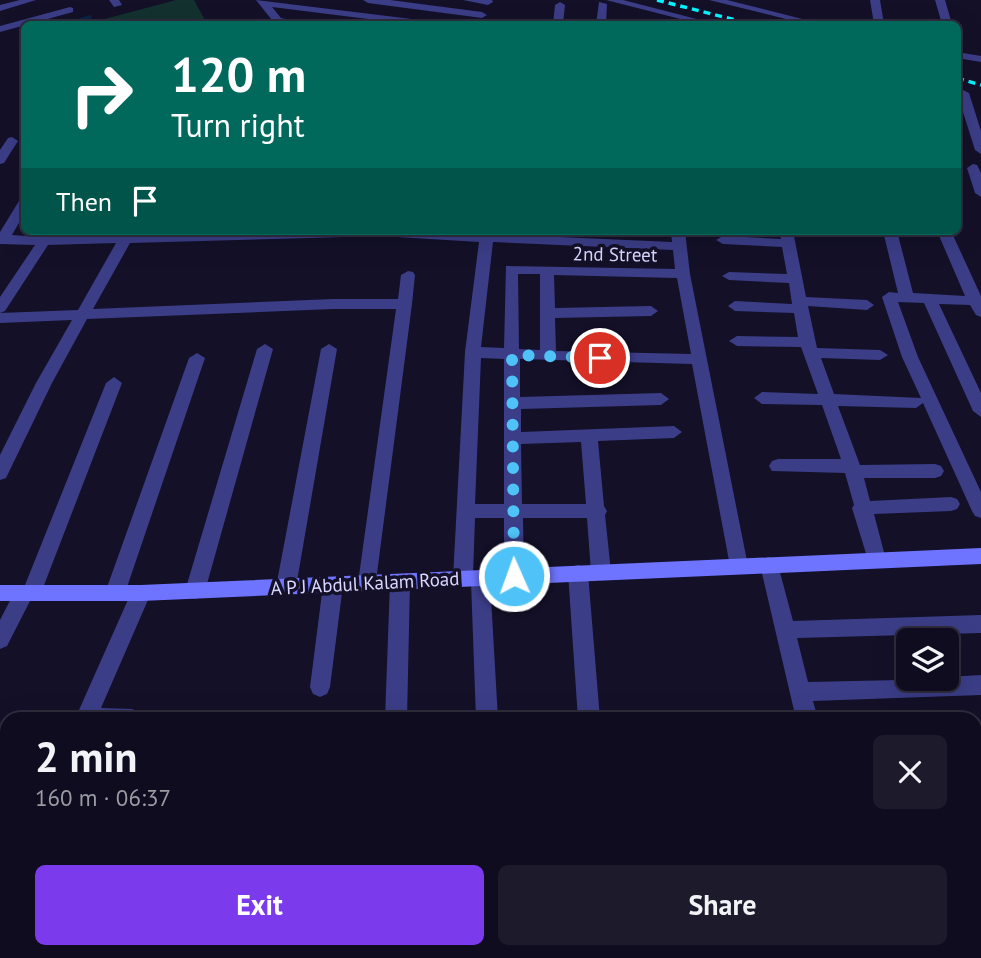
<!DOCTYPE html>
<html lang="en">
<head>
<meta charset="utf-8">
<style>
  :root { --surface:#0e0c1e; --page:#1c1a2b; --text:#f1f3f6; --muted:#9b9ba4; --line:#2e2c3c; --accent:#7c3aed }
  body { margin:0; font-family:"PT Sans",sans-serif; background:var(--page); color:var(--text); height:100vh; display:flex; flex-direction:column; font-size:26px; white-space:nowrap }
  * { box-sizing:border-box; margin:0 }
  p { font-size:23px; color:var(--muted) }
  .icon { flex:none; width:38px; height:38px; fill:none; stroke:currentColor; stroke-width:2; stroke-linecap:round; stroke-linejoin:round }
  .map { position:relative; flex:1; overflow:hidden }
  .details { position:absolute; left:0px; top:712px; width:982px; height:247px; display:flex; flex-direction:column; background:var(--surface); border-radius:21px 21px 0 0; box-shadow:0 7px 28px #0002,0 0 0 2px var(--line) }
  .details>* { flex:none }
  .hud { position:absolute; left:21px; top:21px; width:940px; height:214px; border-radius:10px; box-shadow:0 7px 28px #0002,0 0 0 2px var(--line); background:#00695c; color:#fff; overflow:hidden }
  .controls { position:absolute; left:896px; top:628px; display:grid; gap:14px }
  .controls a { display:grid; place-items:center; width:63px; height:63px; border-radius:10px; background:var(--surface); box-shadow:0 7px 28px #0002,0 0 0 2px var(--line); font-size:35px }
  .pin { position:absolute; display:grid; place-items:center; width:60px; height:60px; color:#fff; margin:-30px; border:4px solid #fff; border-radius:50%; box-shadow:0 2px 7px #0007 }
  .me { position:absolute; width:77px; margin:-38px; rotate:358deg; stroke-linejoin:round; filter:drop-shadow(0 0 5px #0008) }
  .turn { display:flex; align-items:center; gap:24px; height:147px; padding:0 35px; font-size:32px }
  .turn .icon { width:91px; height:91px; stroke-width:2.5 }
  .turn b { display:block; font-size:49px; line-height:60px }
  .then { display:flex; align-items:center; height:66px; padding:0 35px; background:#0003; gap:14px; font-size:26px }
  .round { display:grid; place-items:center; flex:none; width:74px; height:74px; border-radius:10px; background:var(--page) }
  .headline { display:flex; align-items:center; justify-content:space-between; height:119px; padding:0 35px }
  h1 { font-size:42px; font-weight:600; line-height:52px }
  .cta { display:flex; gap:14px; margin-top:auto; padding:14px 35px }
  .cta a { flex:1; height:80px; border-radius:10px; background:var(--accent); color:#fff; font-size:28px; font-weight:600; line-height:80px; text-align:center }
  .cta a+a { background:var(--page); color:var(--text) }
  .map>svg:first-child { display:block }
</style>
</head>
<body>
<div class="map">
<svg width="981" height="958" viewBox="0 0 981 958">
  <rect width="100%" height="100%" fill="#131028"/>
  <path fill="#13322f" d="M176,0H194L207,24H86Z"/>
  <g fill="none" stroke-linecap="round" stroke-linejoin="round">
    <path stroke="#0a2447" stroke-width="3.5" d="M67,24L90,17"/>
    <path fill="#3b3d87" fill-rule="evenodd" d="M20,0H36L0,11V5Z
      M109,0H119L122,5L114,7Z
      M256,0L428,21L433,24H408L272,7L281,18L310,24H275Z
      M363,0H390L482,12L487,15L482,18L368,3Z
      M463,0H492L493,2L488,5Z
      M606,0H623L716,24H700Z
      M709,0H727L822,24H806Z
      M870,0H880L884,24H874Z
      M935,0H945L952,24H942Z
      M560,2L565,5L563,24H553L555,5Z
      M599,2L607,4L606,24H596Z
      M70,7L73,8V12L0,32V26Z
      M957,52L981,56V62L957,58Z
      M963,90L969,93L981,131V154L975,150L957,93Z
      M12,137L18,141L4,163L0,164V150L8,138Z
      M973,164L977,165L981,173V197L975,193L967,168Z
      M24,200V214L12,235L40,237L48,231L53,232L54,237L121,235L123,231H135L134,235L267,231L480,234V231H494L493,234L672,242L671,231H685L690,274L748,566L746,572L739,574L732,572L730,566L692,364L520,359V397L661,393L669,399L661,405L521,409V432L674,426L682,432L674,438L598,441L604,506L607,511L605,515L611,572L608,578L601,580L594,578L591,572L587,518H523L524,576L521,582L514,584L507,582L504,576V518H475L473,576L480,572L487,574L490,580L498,719H476L471,582L463,586L456,584L453,578L465,352L479,242L381,236L130,243L93,309L333,299H398L401,275L408,271L413,272L415,275L412,304L375,589L368,591L361,589L358,583L396,309H333L87,319L52,383L6,478L0,480V455L36,383L72,320L0,323V313L78,310L116,243L48,245L5,311L0,313V297L35,245L0,244V232L19,201ZM493,242L673,250L675,269L506,266L504,348L481,347ZM518,274H540V350L519,349ZM554,275L677,278L691,354L556,351L555,318L651,316L658,311L651,306L555,308ZM481,358L504,359V504H475ZM581,442L586,504H522L521,444Z
      M779,231H793L806,297L867,300L874,305L867,310L808,306L817,348L880,350L888,355L880,360L821,358L834,394L921,398L902,357L882,297L889,292L898,293L883,231H897L913,293L965,296L937,231H951L981,296V317L976,315L970,305L939,304L981,393V417L973,411L924,303L898,302L918,357L981,492V518L975,516L972,511L923,403L916,408L838,406L860,465L935,464L941,466L944,471L941,476L935,478H864L870,501L951,497L957,499L960,504L957,509L951,511L874,514L886,560L884,565L877,568L870,565L868,560L852,508L854,505L845,473L772,471L769,466L772,461L778,459H841L822,405L762,404L754,398L762,392L818,394L801,347L737,346L729,341L737,336L798,337L794,313L735,311L728,306L735,301L792,304L789,283L729,280L722,276L729,272L787,274L782,247L723,244L716,240L723,236L781,239Z
      M265,344L273,349L205,591L202,597L195,599L188,597L185,591L257,349Z
      M329,344L337,349L296,587L293,593L286,595L279,593L276,587L321,349Z
      M197,353L205,358L125,593L122,599L115,601L108,599L105,593L189,358Z
      M114,377L122,383L41,593L38,599L30,601L7,646L0,649V620L17,587L25,585L106,383Z
      M769,557L776,559L778,565L793,621L981,615V633L797,638L808,682L947,679V677L981,675V695L813,701L818,719H796L760,565L762,559Z
      M578,565L585,567L588,573L600,719H578L568,573L571,567Z
      M400,574L407,576L410,582L407,719H385L390,582L393,576Z
      M333,577L340,579L343,585L330,687L327,694L320,697L313,694L310,687L323,585L326,579Z
      M141,585L148,587L151,593L101,708L132,709L140,712L143,719H75L131,593L134,587Z
      M981,741V763L975,764V743Z
      M981,818V842L975,843V819Z
      M7,888V925L0,928V891Z
      M975,899H981V923H975Z
      M110,952H136L134,958H108Z
      M209,952H235L234,958H208Z
      M380,952H406V958H380Z
      M488,952H514L515,958H489Z
      M604,952H630V958H604Z
      M847,952H873L874,958H848Z"/>
    <path fill="#6e74ff" fill-rule="evenodd" d="M981,548V564L141,601H0V585H141Z"/>
    <path stroke="#03f5ff" stroke-width="3.5" stroke-dasharray="7 5" stroke-linecap="butt" d="M657,0L751,24
      M957,78L981,85"/>
  </g>
  <g fill="none" stroke-linecap="round" stroke-linejoin="round">
    <path stroke="#4fc3f7" stroke-width="12" stroke-dasharray="0 21.6" d="M514,576L512,355L600,358"/>
  </g>
  <g text-anchor="middle" dominant-baseline="central" stroke-width="7" stroke-linejoin="round" paint-order="stroke">
    <g font-size="19" fill="#d9d7ff" stroke="#131028">
      <text transform="translate(615 254) rotate(1)">2nd Street</text>
      <text transform="translate(365 583) rotate(-3)">A P J Abdul Kalam Road</text>
    </g>
  </g>
</svg>
<div class="controls">
<a><svg class="icon" aria-label="layers" viewBox="0 0 24 24"><path d="M12 4l9 5-9 5-9-5zM3 14l9 5 9-5"/></svg></a>
</div>
<div class="pin" style="left:600px;top:358px;background:#d93025"><svg class="icon" aria-label="arrive" viewBox="0 0 24 24"><path d="M6 21V4h12l-3 4 3 4H6"/></svg></div>
<svg class="me" style="left:514px;top:576px" viewBox="-20 -20 40 40"><circle r="17" fill="#4fc3f7" stroke="#fff" stroke-width="3"/><path d="M0-11L8 9 0 5-8 9z" fill="#fff"/></svg>
<div class="hud">
<div class="turn"><svg class="icon" aria-label="right" viewBox="0 0 24 24"><path d="M7 20v-9h11M14 6l5 5-5 5"/></svg><div><b>120 m</b>Turn right</div></div>
<div class="then">Then<svg class="icon" aria-label="arrive" viewBox="0 0 24 24"><path d="M6 21V4h12l-3 4 3 4H6"/></svg></div>
</div>
<section class="details">
<div class="headline"><div><h1>2 min</h1><p>160 m · 06:37</p></div><a class="round"><svg class="icon" aria-label="close" viewBox="0 0 24 24"><path d="M6 6l12 12M18 6L6 18"/></svg></a></div>
<div class="cta"><a>Exit</a><a>Share</a></div>
</section>
</div>
</body>
</html>
